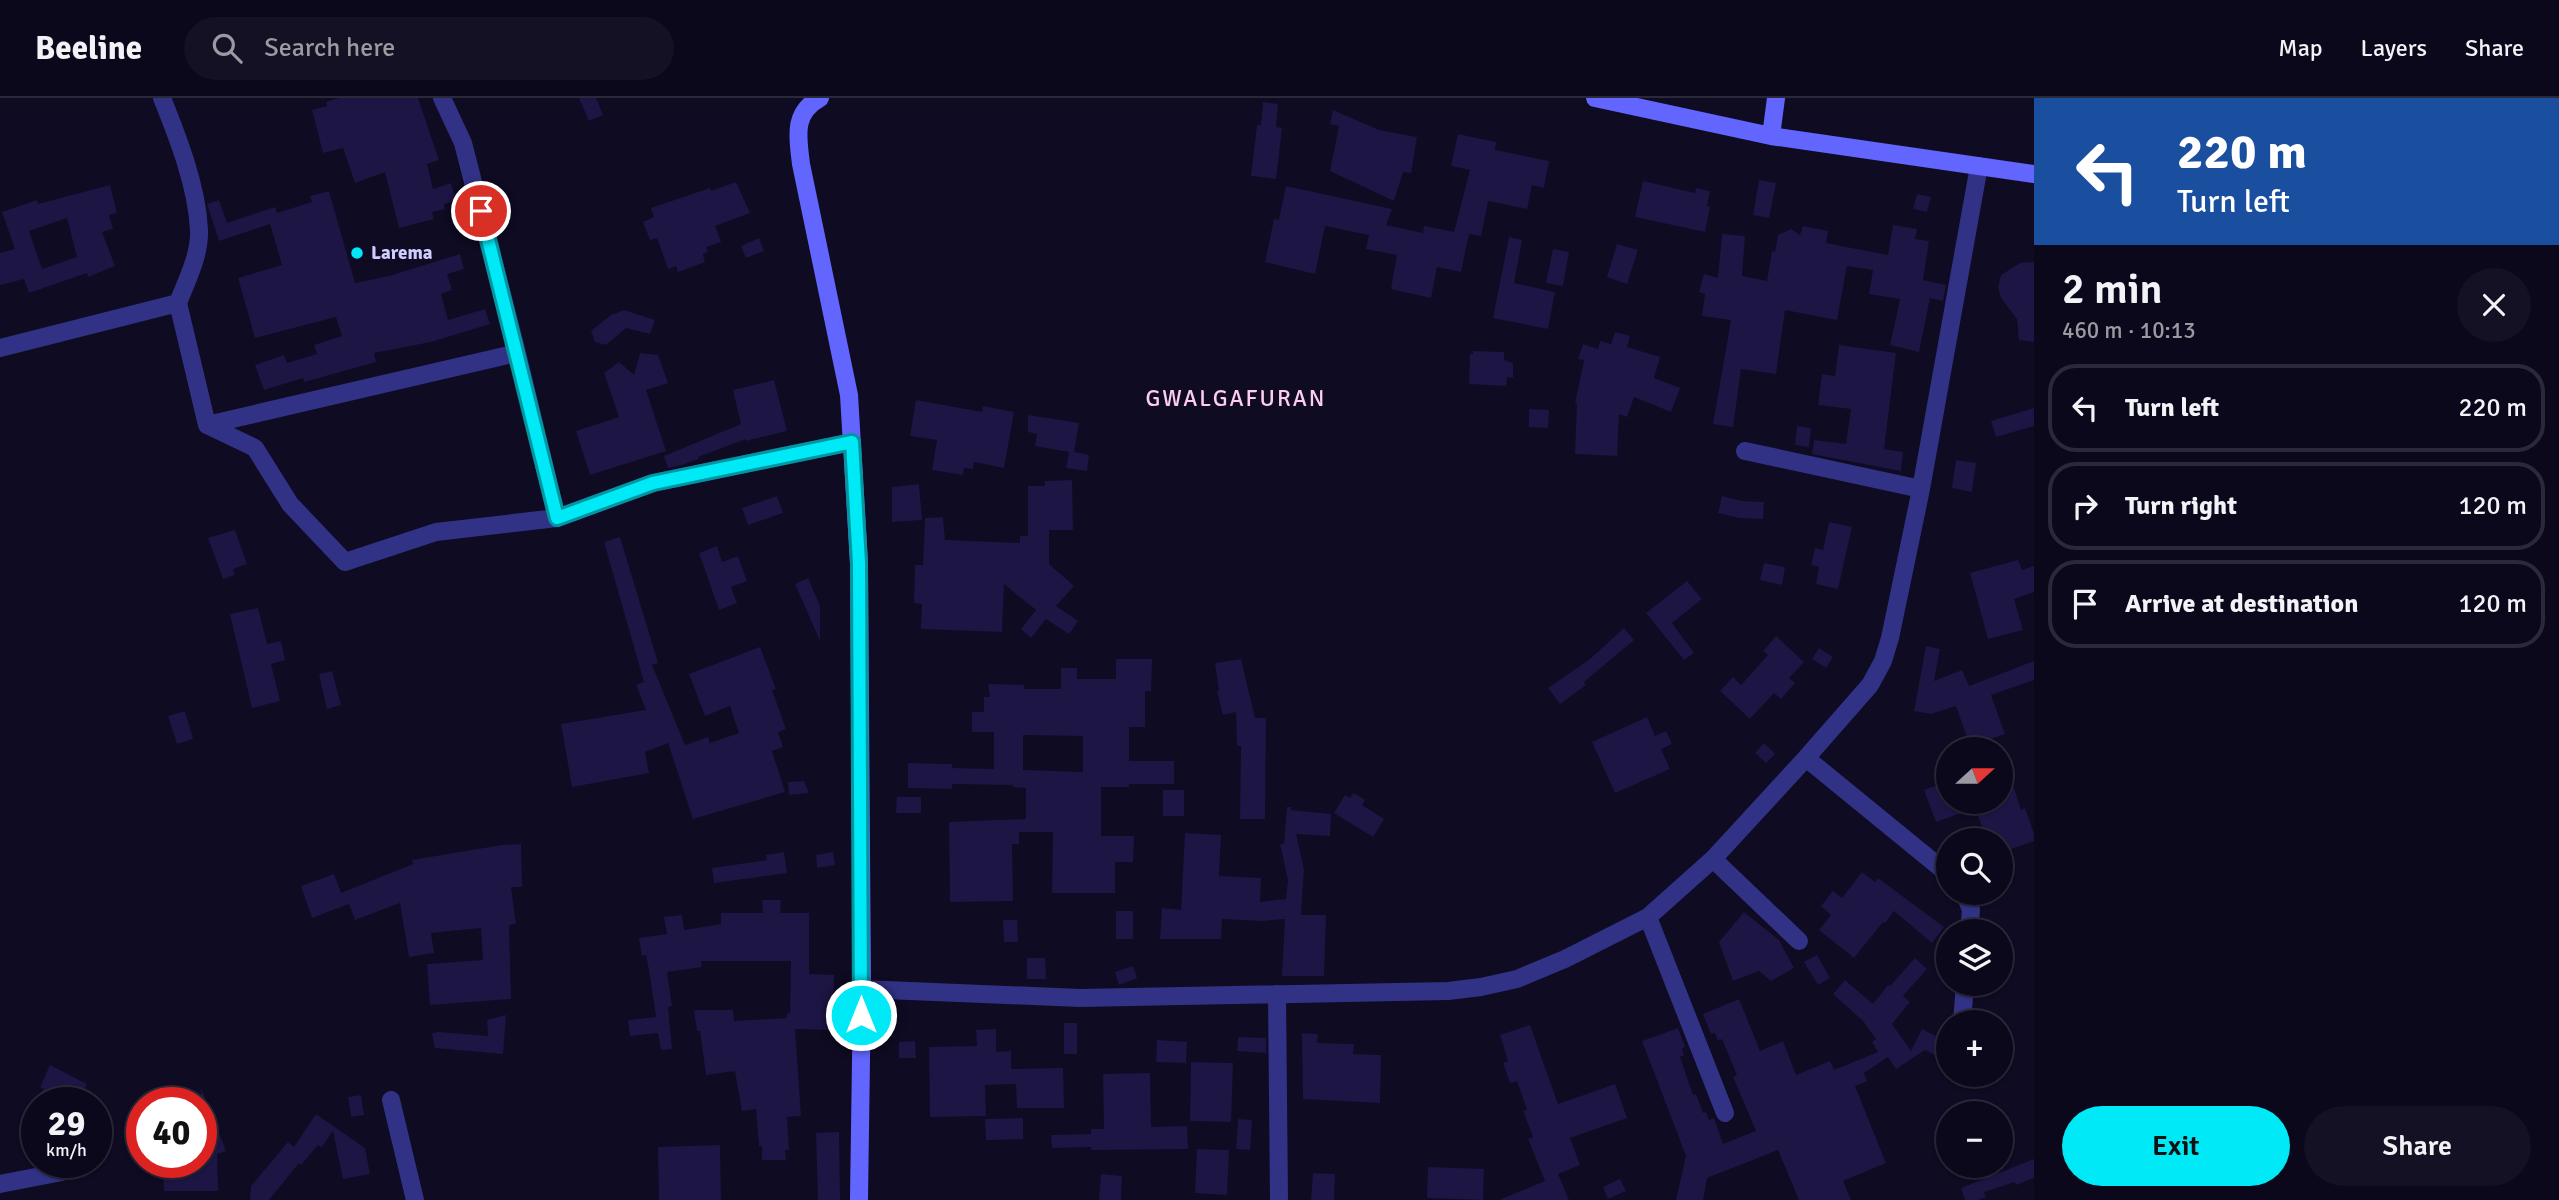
<!DOCTYPE html>
<html lang="en">
<head>
<meta charset="utf-8">
<style>
  :root { --surface:#0a081a; --page:#131123; --text:#f1f3f6; --muted:#999aa2; --line:#2a2939; --accent:#00e9f7 }
  body { margin:0; font-family:Signika,sans-serif; background:var(--page); color:var(--text); height:100vh; display:flex; flex-direction:column; font-size:26px; white-space:nowrap }
  * { box-sizing:border-box; margin:0 }
  p { font-size:23px; color:var(--muted) }
  .icon { flex:none; width:38px; height:38px; fill:none; stroke:currentColor; stroke-width:2; stroke-linecap:round; stroke-linejoin:round }
  .map { position:relative; flex:1; overflow:hidden }
  .drawer { display:flex; flex-direction:column; background:var(--surface); width:525px }
  .drawer>* { flex:none }
  .top-card { background:#1a4fa0; color:#fff; overflow:hidden }
  .needle { width:46px; rotate:69deg }
  .buttons { position:absolute; left:1936px; top:639px; display:grid; gap:14px }
  .buttons a { display:grid; place-items:center; width:77px; height:77px; border-radius:50%; background:var(--surface); box-shadow:0 2px 5px #0004,0 0 0 2px var(--line); font-size:35px }
  .speed { position:absolute; left:21px; top:989px; display:flex; gap:14px; font-size:35px; font-weight:700; text-align:center }
  .speed>* { display:grid; place-content:center; width:91px; height:91px; border-radius:50%; background:var(--surface); box-shadow:0 2px 5px #0004,0 0 0 2px var(--line); line-height:1 }
  .speed small { font-size:18px; font-weight:400 }
  .speed .limit { border:10px solid #d22; background:#fff; color:#111 }
  .pin { position:absolute; display:grid; place-items:center; width:60px; height:60px; color:#fff; margin:-30px; border:4px solid #fff; border-radius:50%; box-shadow:0 2px 7px #0007 }
  .me { position:absolute; width:77px; margin:-38px; rotate:0deg; stroke-linejoin:round; filter:drop-shadow(0 0 5px #0008) }
  .turn { display:flex; align-items:center; gap:24px; height:147px; padding:0 28px; font-size:32px }
  .turn .icon { width:91px; height:91px; stroke-width:2.5 }
  .turn b { display:block; font-size:49px; line-height:60px }
  .round { display:grid; place-items:center; flex:none; width:74px; height:74px; border-radius:37px; background:var(--page) }
  .overview { display:flex; align-items:center; justify-content:space-between; height:119px; padding:0 28px }
  h1 { font-size:42px; font-weight:600; line-height:52px }
  .action { display:flex; gap:14px; margin-top:auto; padding:14px 28px }
  .action a { flex:1; height:80px; border-radius:42px; background:var(--accent); color:#111; font-size:28px; font-weight:600; line-height:80px; text-align:center }
  .action a+a { background:var(--page); color:var(--text) }
  ul { padding:0; list-style:none }
  li { display:flex; align-items:center; gap:21px; height:88px; margin:0 14px 10px; padding:0 14px; border:4px solid var(--line); border-radius:28px }
  li div { flex:1 }
  li b { display:block; font-size:26px }
  li em { font-style:normal }
  header { display:flex; align-items:center; gap:42px; box-sizing:border-box; height:98px; padding:0 35px; background:var(--surface); border-bottom:2px solid var(--line) }
  header strong { font-size:33px }
  nav { display:flex; gap:38px; margin-inline-start:auto; font-size:24px }
  .search { width:490px; height:63px; background:var(--page); display:flex; align-items:center; gap:18px; box-sizing:border-box; padding:0 24px; border-radius:38px; color:var(--muted); font-size:26px }
  main { display:flex; flex:1; min-height:0 }
  .map>svg:first-child { display:block }
</style>
</head>
<body>
<header>
<strong>Beeline</strong>
<div class="search"><svg class="icon" aria-label="search" viewBox="0 0 24 24"><circle cx="10" cy="10" r="6"/><path d="M15 15l6 6"/></svg>Search here</div>
<nav><a>Map</a><a>Layers</a><a>Share</a></nav>
</header>
<main>
<div class="map">
<svg width="2034" height="1102" viewBox="0 0 2034 1102">
  <rect width="100%" height="100%" fill="#0e0b22"/>
  <path fill="#1d1544" fill-rule="evenodd" d="M339,0H418L439,62L427,66L433,91L451,85L456,103L444,106L445,111L432,114L434,121L399,130L385,74L355,85L343,50L323,55L312,12L327,8L326,4Z
    M579,0H596L603,17L589,23Z
    M1263,4L1278,6L1276,29L1282,30L1276,81L1251,78L1257,27H1261Z
    M1333,12L1379,32L1417,39L1411,75L1403,74L1394,103L1330,73L1339,28L1330,26Z
    M1458,36L1496,44L1495,52L1549,63L1544,90L1532,87L1527,111L1488,103L1481,138L1469,136L1461,174L1437,169L1431,200L1391,191L1397,157L1366,151L1369,137L1325,128L1315,176L1265,164L1274,121L1279,122L1286,88L1392,111L1386,127L1423,135L1424,128L1454,134L1470,72L1451,68Z
    M1759,82L1776,85L1769,120L1753,117Z
    M1643,83L1695,95L1696,90L1710,93L1707,108L1710,109L1705,134L1635,119Z
    M736,84L750,115L715,128L721,144L706,149L708,154L703,156L705,164L678,174L676,168L668,171L657,140L650,142L643,124L654,119L651,110L710,90L711,93Z
    M110,87L117,115L109,117L113,131L102,134L115,168L88,179L87,175L29,195L24,181L0,187V155L15,151L2,114L37,102L38,106ZM67,120L77,159L42,171L29,133Z
    M329,93L355,185L389,178L460,156L464,171L447,176L452,192L441,196L448,222L485,211L490,226L431,244L374,255L376,264L304,284L303,280L264,292L255,267L284,257L287,265L317,256L314,247L342,238L336,219L255,240L238,180L282,167L270,126L219,143L207,106L219,102L227,125L275,109L277,115L312,104L310,98Z
    M1917,96L1931,99L1927,114L1913,111Z
    M1893,127L1917,131L1915,141L1929,143L1923,182L1946,187L1943,203L1930,200L1919,254L1890,247L1900,201L1869,196L1873,172L1847,168L1837,222L1785,212L1776,276L1741,271L1733,329L1713,326L1731,222L1702,218L1705,196L1699,194L1704,176L1718,180L1722,136L1745,138L1742,178L1767,183L1772,153L1775,154L1778,137L1791,131L1800,137L1803,128L1828,133L1826,145L1888,157Z
    M1509,139L1522,142L1514,185L1555,194L1548,231L1493,220Z
    M759,140L764,153L746,160L741,148Z
    M1617,146L1638,152L1627,186L1607,179Z
    M1553,151L1569,154L1563,188L1546,185Z
    M2034,164V244L2019,242L2017,221L2001,200L1998,189L2001,177L2020,165Z
    M624,212L655,222L650,236L626,230L606,247L595,244L591,233L611,217Z
    M1615,234L1630,238L1627,249L1660,259L1654,280L1680,290L1671,314L1634,299L1627,319L1619,316L1617,358L1575,356L1577,306H1575L1584,262L1578,261L1583,246L1598,251L1600,243L1611,246Z
    M1839,247L1896,255L1884,351L1903,354L1901,373L1812,356L1814,342L1846,346L1851,311L1818,307L1822,276L1835,278Z
    M1473,253L1504,254V262L1513,265V280L1507,279L1506,288L1469,286L1470,256H1473Z
    M640,255L658,257L668,285L646,292L666,353L590,377L576,333L619,319L604,275L619,264L634,277Z
    M774,282L787,333L746,343V341L698,359L699,361L682,367L668,370L664,358L741,326L733,292Z
    M916,302L982,314L983,308L1014,314L1004,370L974,364L973,371L964,370L963,377L932,372L937,342L910,338Z
    M2034,310V328L1996,339L1991,323Z
    M1529,311L1549,312L1548,330L1529,329Z
    M1028,317L1079,325L1074,354L1089,357L1087,373L1066,370L1069,354L1035,348L1037,336L1028,334Z
    M1797,328L1811,330L1809,349L1795,347Z
    M1956,362L1976,365L1972,394L1952,390Z
    M1072,382L1073,432H1049V466L1074,488L1056,508L1078,523L1069,536L1046,521L1031,540L1021,531L1036,512L1004,486L1002,534L921,531L922,506L914,505L915,467H923L925,420L943,419L945,442L1020,445V438H1028V388H1045V383Z
    M919,386L922,422L892,424V389Z
    M777,398L783,415L748,427L742,410Z
    M1722,398L1742,403L1764,404L1763,421L1739,420L1718,415Z
    M1829,424L1852,429L1838,491L1816,486L1819,469L1811,467L1815,450L1823,452Z
    M235,432L247,466L233,471L235,477L223,481L208,440Z
    M620,439L658,565L652,567L685,647L708,639L710,645L739,635L730,608L705,618L689,576L760,549L776,591L772,592L786,631L778,634L783,649L772,653L785,694L693,721L668,645L645,654L649,675L572,689L561,626L646,612L636,587L644,584L604,444Z
    M717,448L722,464L738,458L747,483L731,489L737,505L719,512L699,455Z
    M2018,462L2022,472L2034,468V494L2014,501L2023,532L1988,541L1970,475Z
    M1764,465L1785,469L1782,487L1760,482Z
    M808,480L820,508V543L795,486Z
    M1687,483L1702,501L1672,525L1694,555L1684,562L1646,515Z
    M258,510L267,546L281,543L285,562L271,566L280,603L252,610L230,516Z
    M1624,530L1634,542L1584,584L1586,587L1560,606L1548,590L1590,561Z
    M1776,538L1804,564L1789,580L1795,585L1781,601L1774,595L1750,621L1720,593L1733,579L1741,587L1768,557L1763,553Z
    M1926,548L1940,551L1934,583L1962,572L1969,588L2034,563V582L1991,597L2005,636L1970,648L1956,608L1931,616L1914,613Z
    M1819,550L1833,559L1826,570L1812,561Z
    M1116,561H1152L1151,593H1145V629H1129V663H1174V686H1129V689H1101V738H1134L1133,764H1115V795H1052L1053,734H1019V746H1012L1013,803L950,804L949,724L1026,721V690L1013,689V687L952,686V691L908,690V665L952,666V670L994,671V634H972V614H984V599H990L988,586L1024,587V591H1061V570H1077V581H1116ZM1023,637L1083,638V674L1023,672Z
    M1241,561L1255,620H1266L1265,721H1240L1241,648H1237L1236,614L1223,617L1217,593H1219L1215,565Z
    M332,573L341,607L327,611L319,576Z
    M185,613L193,641L177,646L168,618Z
    M1647,619L1655,638L1666,633L1672,646L1661,651L1670,671L1615,695L1592,644Z
    M1764,645L1775,656L1766,665L1755,655Z
    M2003,655L2021,712L2025,710L2034,736V743L2000,755V742H1987L1975,710L1936,724L1924,692L1948,683V704H2000V656Z
    M804,683L809,695L789,697L788,684Z
    M1163,692H1184V718H1163Z
    M1354,695L1365,702L1362,707L1384,721L1373,739L1334,715L1345,697L1350,700Z
    M897,699H921V715H896Z
    M1287,709H1291V712L1331,716L1330,738L1296,736L1304,771L1301,817H1326L1324,878H1282L1285,821L1262,823L1222,821L1221,841H1160L1162,810L1181,812L1185,735L1221,737L1219,778L1261,780L1260,804L1286,801L1288,782L1280,746H1284Z
    M521,746L522,789H511L516,826L509,827L511,901L430,907L427,866L483,862L481,830L431,835L434,855L409,859L400,805L355,822L349,806L312,820L301,788L334,776L341,795L413,766L412,762L502,747Z
    M784,754L787,775L714,785L712,770L767,762L766,757Z
    M833,754L835,767L817,770L816,757Z
    M1862,774L1875,784L1878,780L1944,829L1932,845L1894,813L1885,825L1883,824L1854,860L1819,832L1831,817L1821,808L1833,793L1842,800Z
    M762,802H781L780,815H809V876L834,877L832,932L795,931L801,1018L787,1019L789,1052H785L786,1062H762V1048H759L756,1011L742,1013L735,973L706,977L700,933H697L694,912H733L734,923L787,920V915L790,916L791,863H701L702,869L667,874L672,908L668,909L672,951L661,952L658,935L630,938L628,922L656,919L649,872L646,857L642,858L639,840L667,836L664,819L682,817L684,832L721,826V815H763Z
    M1116,813H1133V841H1116Z
    M1744,814L1779,842L1794,870L1771,883L1759,873L1733,883L1719,844Z
    M1003,822H1017L1018,844H1004Z
    M1817,857L1830,880L1818,887L1804,864Z
    M1027,860H1045L1046,881H1027Z
    M1915,860L1927,871L1903,898L1910,904L1892,926L1911,953L1922,931L1946,943L1939,959L1925,952L1896,971L1888,959L1864,975L1867,983L1855,988L1886,1065L1843,1083L1851,1102H1799L1778,1052L1707,1080L1703,1102H1676L1686,1058L1642,943L1678,930L1685,949L1682,950L1684,957L1680,959L1693,997L1696,996L1703,1015L1706,1014L1709,1022L1714,1020L1723,1046L1756,1033L1733,979L1737,977L1722,941L1718,943L1715,935L1711,936L1703,916L1739,901L1760,953L1783,943L1796,977L1830,963L1834,972L1878,954L1872,944L1876,941L1863,923L1833,896L1845,882L1873,906L1888,887L1890,888Z
    M1133,868L1137,880L1119,887L1115,874Z
    M506,917L503,956L435,950L432,935L439,934L488,938L487,922Z
    M1064,925H1077V956H1064Z
    M1530,927L1558,1006L1615,986L1627,1020L1570,1040L1580,1067L1558,1076L1569,1102H1499L1545,1083L1528,1041L1533,1039L1523,1013L1527,1012L1517,983L1510,985L1503,965L1508,963L1500,937Z
    M996,931V954L1011,953V971L1063,970L1064,1010H1017L1016,986L985,987L986,1018L930,1019L929,949L977,948L976,932Z
    M1302,935L1318,936L1317,945L1354,946L1353,956L1381,957L1380,1005L1303,1001Z
    M1238,939L1266,940V955L1237,953Z
    M1157,942L1187,944L1186,965L1156,964Z
    M915,943L916,960H899V944Z
    M1191,964L1233,965L1231,1024L1190,1023Z
    M50,967L87,986L78,1004H38L44,991L40,989Z
    M1150,975L1151,1029L1187,1028L1188,1051L1091,1052V1049L1052,1050L1051,1037L1091,1036V1031H1104L1103,976Z
    M201,990L226,1053L217,1056L218,1093H164L163,1067H171V1064H201Z
    M361,997L364,1017L351,1019L348,999Z
    M316,1016L365,1050L370,1076L343,1081L333,1033L322,1049L318,1047L301,1067L299,1065L269,1102H250L251,1088L288,1044L294,1049Z
    M1023,1020V1041L986,1042L985,1021Z
    M1238,1021L1252,1022L1250,1052L1236,1051Z
    M839,1034L840,1102H818L816,1035Z
    M720,1047L721,1102H659L658,1049Z
    M1197,1051L1229,1052L1227,1097L1195,1095Z
    M2034,1061V1080L2016,1087L2015,1084L1984,1094L1986,1099L1978,1102H1965L1961,1090Z
    M1428,1069L1484,1071L1483,1102L1427,1100Z
    M1313,1075L1335,1076L1334,1102H1311Z
    M1101,1076L1122,1078L1121,1102H1099Z
    M1620,1081L1626,1093L1608,1101L1603,1089Z"/>
  <g fill="none" stroke-linecap="round" stroke-linejoin="round">
    <path stroke="#313285" stroke-width="18" d="M162,0C178,40 197,88 199,132C200,157 187,182 178,205
      M442,0L463,45L517,255
      M0,250L178,205L207,327L517,255L557,420L653,385L852,344
      M207,327L255,350L290,406L345,464L436,434L557,420
      M1745,353L1921,391
      M1806,660L1948,776
      M1713,761L1799,843
      M1964,794L1971,812L1969,833
      M1648,819L1725,1015
      M862,891L1080,900L1448,893L1481,889L1517,881L1565,861L1648,819L1713,761L1806,660L1870,587L1883,563L1890,540L1921,391L1979,68
      M1277,896L1279,1102
      M1962,924L1965,886
      M391,1002L415,1102
      M0,1086L62,1074"/>
    <path stroke="#6365ff" stroke-width="18" d="M820,0C792,15 798,40 801,66L849,297L859,465L862,891L859,1102
      M1595,0L1771,38L2034,76
      M1771,38L1776,0"/>
  </g>
  <g fill="none" stroke-linecap="round" stroke-linejoin="round">
    <g stroke="#0097a1" stroke-width="18">
      <path id="route" d="M481,113L557,420L653,385L852,344L859,465L861,917"/>
    </g>
    <use href="#route" stroke="#00e9f7" stroke-width="12"/>
  </g>
  <circle fill="#00e9f7" stroke="#0e0b22" stroke-width="2.5" cx="357" cy="155" r="7"/>
  <g text-anchor="middle" dominant-baseline="central" stroke-width="7" stroke-linejoin="round" paint-order="stroke">
    <g font-size="19" font-weight="bold" fill="#cfccff" stroke="#0e0b22" text-anchor="start">
      <text x="371" y="155">Larema</text>
    </g>
    <g font-size="23" letter-spacing="2" fill="#ffceef" stroke="#0e0b22">
      <text x="1236" y="300">GWALGAFURAN</text>
    </g>
  </g>
</svg>
<div class="buttons">
<a><svg class="needle" viewBox="-14 -14 28 28"><path d="M0-13l5 13h-10z" fill="#e53935"/><path d="M0 13l5-13h-10z" fill="#999aa2"/></svg></a>
<a><svg class="icon" aria-label="search" viewBox="0 0 24 24"><circle cx="10" cy="10" r="6"/><path d="M15 15l6 6"/></svg></a>
<a><svg class="icon" aria-label="layers" viewBox="0 0 24 24"><path d="M12 4l9 5-9 5-9-5zM3 14l9 5 9-5"/></svg></a>
<a>+</a>
<a>−</a>
</div>
<div class="speed"><div>29<small>km/h</small></div><div class="limit">40</div></div>
<div class="pin" style="left:481px;top:113px;background:#d93025"><svg class="icon" aria-label="arrive" viewBox="0 0 24 24"><path d="M6 21V4h12l-3 4 3 4H6"/></svg></div>
<svg class="me" style="left:861px;top:917px" viewBox="-20 -20 40 40"><circle r="17" fill="#00e9f7" stroke="#fff" stroke-width="3"/><path d="M0-11L8 9 0 5-8 9z" fill="#fff"/></svg>
</div>
<section class="drawer">
<div class="top-card">
<div class="turn"><svg class="icon" aria-label="left" viewBox="0 0 24 24"><path d="M17 20v-9H6M10 6l-5 5 5 5"/></svg><div><b>220 m</b>Turn left</div></div>
</div>
<div class="overview"><div><h1>2 min</h1><p>460 m · 10:13</p></div><a class="round"><svg class="icon" aria-label="close" viewBox="0 0 24 24"><path d="M6 6l12 12M18 6L6 18"/></svg></a></div>
<ul>
<li><svg class="icon" aria-label="left" viewBox="0 0 24 24"><path d="M17 20v-9H6M10 6l-5 5 5 5"/></svg><div><b>Turn left</b></div><em>220 m</em></li>
<li><svg class="icon" aria-label="right" viewBox="0 0 24 24"><path d="M7 20v-9h11M14 6l5 5-5 5"/></svg><div><b>Turn right</b></div><em>120 m</em></li>
<li><svg class="icon" aria-label="arrive" viewBox="0 0 24 24"><path d="M6 21V4h12l-3 4 3 4H6"/></svg><div><b>Arrive at destination</b></div><em>120 m</em></li>
</ul>
<div class="action"><a>Exit</a><a>Share</a></div>
</section>
</main>
</body>
</html>
